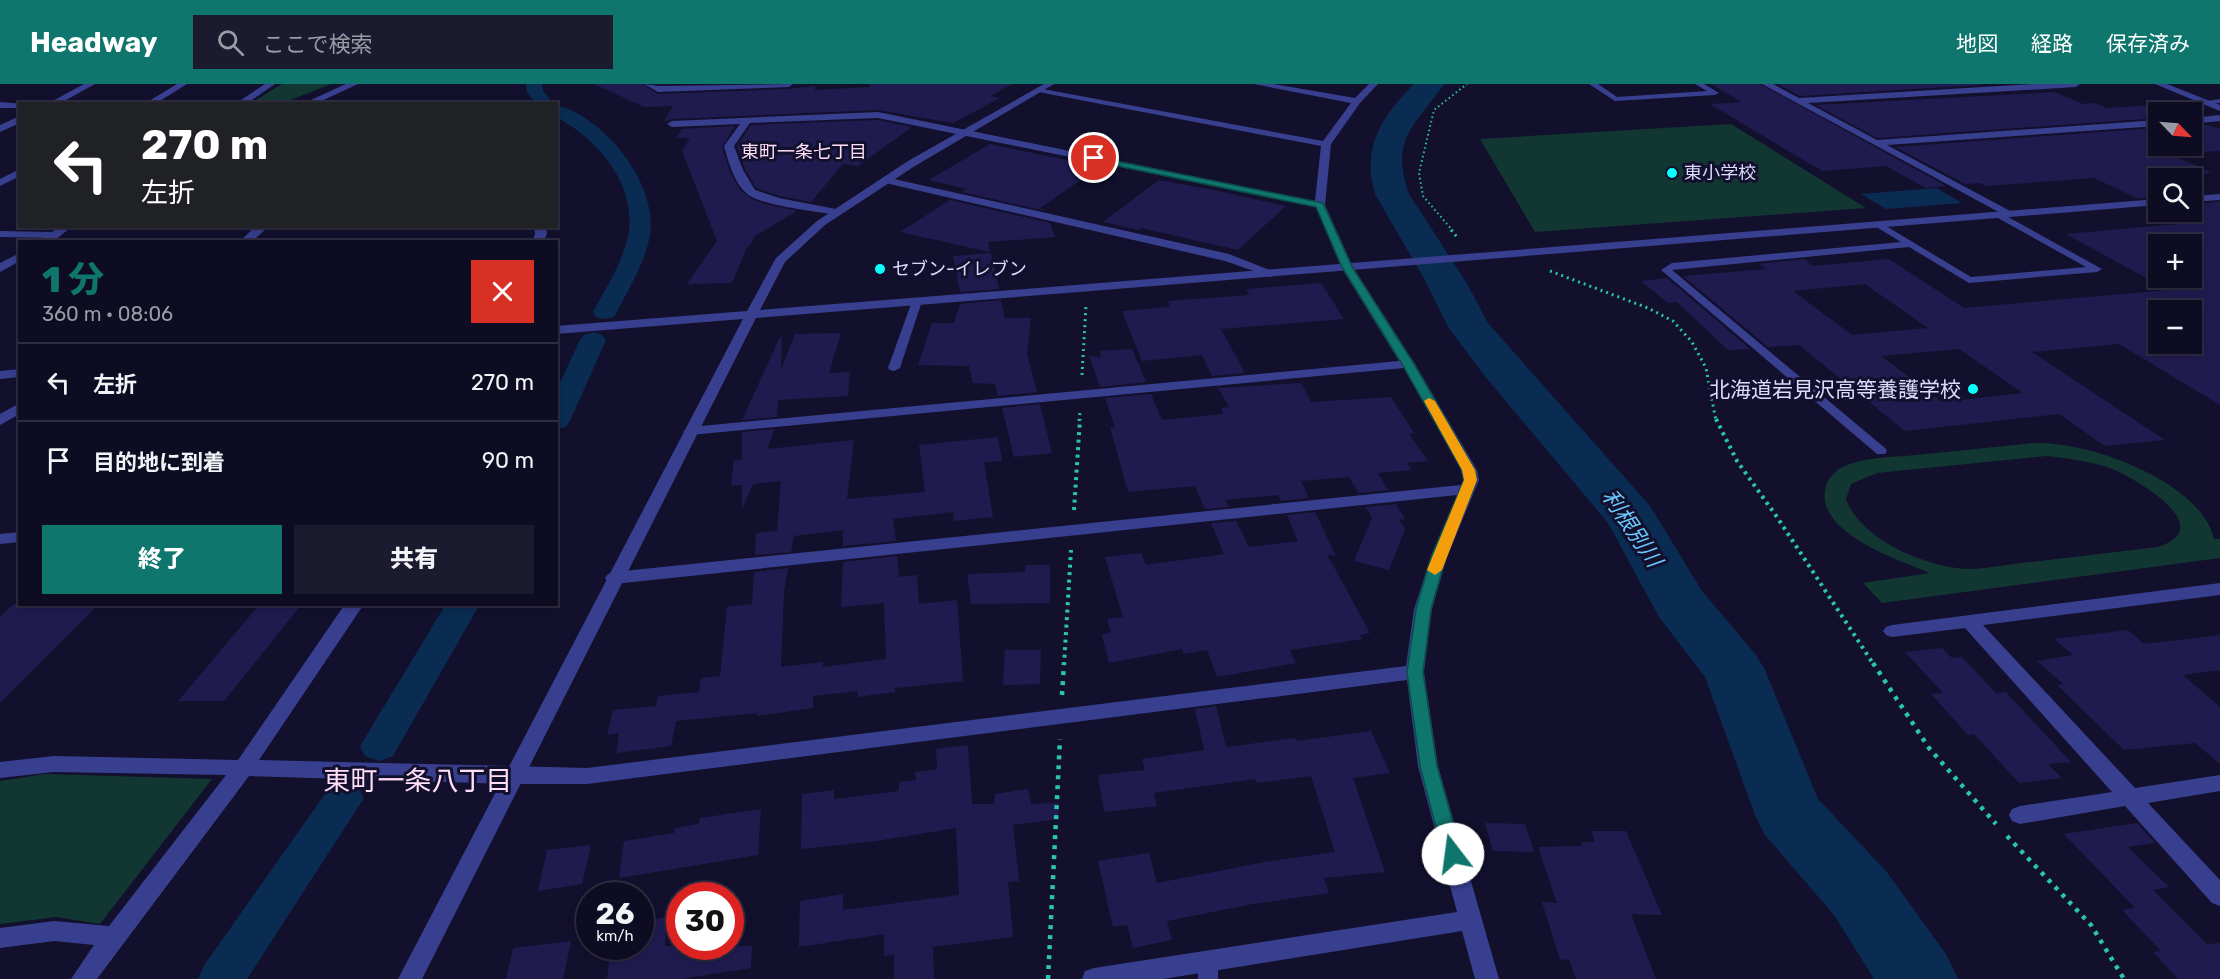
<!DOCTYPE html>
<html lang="ja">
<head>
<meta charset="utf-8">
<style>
  :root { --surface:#0e0c22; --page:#1c1a2f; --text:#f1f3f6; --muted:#9b9ba5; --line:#2e2c40; --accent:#0f766e }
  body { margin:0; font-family:Rubik,"Noto Sans JP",sans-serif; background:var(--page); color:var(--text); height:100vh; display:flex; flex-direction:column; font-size:22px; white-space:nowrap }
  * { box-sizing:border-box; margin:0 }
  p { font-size:20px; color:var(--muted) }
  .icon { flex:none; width:33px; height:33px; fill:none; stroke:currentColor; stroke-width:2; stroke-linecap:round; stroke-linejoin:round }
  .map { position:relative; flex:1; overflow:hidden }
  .panel { position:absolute; left:18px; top:156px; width:540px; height:366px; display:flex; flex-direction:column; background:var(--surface); border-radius:0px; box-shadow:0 3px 9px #0003,0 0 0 2px var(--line) }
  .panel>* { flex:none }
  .banner { position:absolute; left:18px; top:18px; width:540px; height:126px; border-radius:0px; box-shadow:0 3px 9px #0003,0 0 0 2px var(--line); background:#202124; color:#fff; overflow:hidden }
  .needle { width:39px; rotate:115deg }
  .fabs { position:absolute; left:2148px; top:18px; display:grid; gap:12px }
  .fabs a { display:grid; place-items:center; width:54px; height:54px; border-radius:0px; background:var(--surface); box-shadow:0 3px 9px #0003,0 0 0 2px var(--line); font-size:30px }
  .speed { position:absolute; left:576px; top:798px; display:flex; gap:12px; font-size:30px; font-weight:700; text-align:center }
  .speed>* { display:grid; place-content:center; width:78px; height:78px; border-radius:50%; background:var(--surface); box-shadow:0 3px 9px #0003,0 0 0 2px var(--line); line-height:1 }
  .speed small { font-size:15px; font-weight:400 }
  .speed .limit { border:9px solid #d22; background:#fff; color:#111 }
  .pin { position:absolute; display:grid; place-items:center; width:51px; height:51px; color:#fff; margin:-26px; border:3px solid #fff; border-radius:50%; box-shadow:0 2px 6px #0007 }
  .me { position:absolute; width:66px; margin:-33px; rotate:345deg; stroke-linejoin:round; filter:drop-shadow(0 0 4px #0008) }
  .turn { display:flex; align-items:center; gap:21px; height:126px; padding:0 24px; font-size:27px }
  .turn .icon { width:78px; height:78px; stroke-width:2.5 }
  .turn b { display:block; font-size:42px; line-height:51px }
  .round { display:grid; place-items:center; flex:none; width:63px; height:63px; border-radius:0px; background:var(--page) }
  .summary { display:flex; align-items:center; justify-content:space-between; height:102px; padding:0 24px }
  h1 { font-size:36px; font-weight:800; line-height:45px; color:var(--accent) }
  .button { display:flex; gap:12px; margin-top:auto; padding:12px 24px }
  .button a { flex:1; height:69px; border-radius:0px; background:var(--accent); color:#fff; font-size:24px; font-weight:800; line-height:69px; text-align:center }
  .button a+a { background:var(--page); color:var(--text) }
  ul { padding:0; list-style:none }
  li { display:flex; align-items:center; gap:18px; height:78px; padding:0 24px; border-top:2px solid var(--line) }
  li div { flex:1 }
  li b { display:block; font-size:22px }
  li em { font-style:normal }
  header { display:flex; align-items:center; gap:36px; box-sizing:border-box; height:84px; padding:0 30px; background:var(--accent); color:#fff }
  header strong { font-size:28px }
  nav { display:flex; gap:33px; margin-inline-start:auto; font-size:21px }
  .search { width:420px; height:54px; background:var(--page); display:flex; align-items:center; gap:15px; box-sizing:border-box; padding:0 21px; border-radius:0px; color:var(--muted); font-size:22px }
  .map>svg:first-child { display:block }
</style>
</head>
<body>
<header>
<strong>Headway</strong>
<div class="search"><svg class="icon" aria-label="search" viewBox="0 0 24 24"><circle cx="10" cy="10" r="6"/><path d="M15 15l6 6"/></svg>ここで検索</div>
<nav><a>地図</a><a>経路</a><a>保存済み</a></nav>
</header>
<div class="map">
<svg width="2220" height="895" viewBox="0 0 2220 895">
  <rect width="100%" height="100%" fill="#12102d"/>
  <path fill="#123732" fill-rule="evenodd" d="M282,0H331L283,19H251Z
    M1731,40L1866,124L1535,148L1480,55Z
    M2035,359C2088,357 2201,397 2214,455H2220V474L1882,519L1863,499L1930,489C1899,476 1818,450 1825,406C1828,391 1839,383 1853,379C1873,373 1896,373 1916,371C1956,367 1996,363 2035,359ZM2046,372C2067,374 2089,377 2110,384C2135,394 2220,443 2158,463C2115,468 2073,473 2031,478C2011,480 1991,484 1972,485C1931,486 1860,456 1846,415L1851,400L1877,389Z
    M45,690L212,695L100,840L56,833L0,840V697Z"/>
  <path fill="#0a2c52" d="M1936,104L1962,119L1886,125L1861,110Z"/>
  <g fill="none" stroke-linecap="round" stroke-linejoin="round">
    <path fill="#0a2c52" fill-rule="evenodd" d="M526,0H542L543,7L554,20H536L527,8Z
      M556,21C605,33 658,100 650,151C645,179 629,204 617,228L614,233L605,235L596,233L593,228C606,204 622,180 628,152C638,102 598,55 556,33Z
      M593,248L602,251L606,256L570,337L566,343L556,345V307L580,256L584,251Z
      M446,520H480L393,672L379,677L365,672L360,662Z
      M344,698L358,703L364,714L247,895H198L205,880L330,703Z"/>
    <path fill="#0a2c52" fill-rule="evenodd" d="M1414,0H1444C1416,41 1389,54 1409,110L1466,198L1488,239L1650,422L1702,507L1756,571L1765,586L1818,715L1886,787L1946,870L1958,895H1874L1834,831L1765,751L1755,731L1705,593L1659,533L1608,439L1484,291L1448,243L1426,198L1375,110C1361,64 1382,32 1414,0Z"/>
  </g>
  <path fill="#201b4f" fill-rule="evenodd" d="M594,0H642L658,10L789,5L815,2V6L870,3V0H1012L990,12L1000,14L953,39L878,26L672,35L663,38L673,22L644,23Z
    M1711,0H1760L1946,102L1926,104L1886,82L1822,87L1710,20L1742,18Z
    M1778,0H1980V1L1800,12Z
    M2055,8L2083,20L2095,19L2106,24L2157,21L2178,28H2158V34L1877,54L1816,21Z
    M878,36L912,43L858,82L843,80L811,118L780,112L756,104L745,85L737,62L751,41Z
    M2208,41L2220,45V67L2170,70L2212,89L2175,91L2182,94H2158V113L2137,114L2094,94L1986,102L1980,99L1965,100L1895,63L2158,44V62H2192V42Z
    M735,42L722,63L730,88L740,106L752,115L762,119L797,127L755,152L749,163H747L732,199L687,200L717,157L682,67L690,54H676L682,45Z
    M990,60L1042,71L1100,83L1040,124L1045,127L962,108L967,105L929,96Z
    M1159,96L1214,106L1286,122L1238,166L1141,144L1139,146L1103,138Z
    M950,116L1050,139L1055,153L988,158L990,168L900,148Z
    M2220,118V321L2119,260L2032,268L2165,356L2105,362L2059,330L1905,347L1799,261L1768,263L1683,192L1766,185L1759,180L1804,175L1813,182L1889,175L1964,224L2168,206L2066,150L2189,139L2165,128H2192V120ZM2158,160H2192V194H2158ZM1865,200L1928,244L1852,251L1793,207ZM2158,226H2192V260H2158ZM1959,265L2023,309L1942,318L1881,272Z
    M991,169L999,205L960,208L953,172Z
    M1667,194L1750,265L1728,266L1677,218L1668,219L1641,197Z
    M1321,199L1344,235L1221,245L1245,289L1212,292L1202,271L1142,277L1122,227L1170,223L1168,217L1249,211L1246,205Z
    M1001,216L1005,234H1031L1027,270L1037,308L998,312L995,300L973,299L969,282L918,281L932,239H954L960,220Z
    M841,249L829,289L850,288L848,312L778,316L777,333L742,336L780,253H782L781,285L795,250Z
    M1132,265L1146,298L1100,303L1089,272L1101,273L1100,267Z
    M1301,299L1311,318L1391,313L1414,349L1409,350L1428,377L1407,379L1412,386L1378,389L1388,406L1359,409L1349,393L1301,397L1309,414L1281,417L1278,411L1226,416L1229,423L1205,425L1195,402L1128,408L1110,343H1115L1105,314L1151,310L1162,336L1223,330L1221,324L1229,323L1218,304Z
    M1040,320L1052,369L1014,373L1002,324Z
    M775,345L767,365L854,356L847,415L925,408L919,361L998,353L1002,377L984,378L993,433L954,437L953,428L893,435L896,457L843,462V446L794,452L791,468L755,471L756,449L777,447L781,397L753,400L742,425V401L731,402L734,376H742V348Z
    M1396,420L1405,435L1399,436L1405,445L1389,486L1354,477L1372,434L1366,423Z
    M1315,428L1336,472L1327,470L1370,549L1360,551L1362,555L1290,566L1296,579L1217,593L1207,566L1184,570L1182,565L1109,579L1102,551L1111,548L1107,535L1123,533L1105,473L1141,469L1146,481L1224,470L1211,439L1236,437L1249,463L1298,457L1287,431Z
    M897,472L899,493L917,491L919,520L957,516L963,597L895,604V608L858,613L857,607L813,612V624L757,632V629L676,637L671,662L616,669L619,649L607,651L613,626L656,622L658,612L699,608L701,594L720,592L727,523L752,520L754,488L788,484L784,507L781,583L823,578V583L886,575L884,519L841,523L843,478Z
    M1026,481H1050V519L971,520L967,490L1025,488Z
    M14,520H99L0,619V533Z
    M260,520H302L224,617H178Z
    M2128,546L2144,560L2220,551V586L2183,591L2220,623V680L2195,659L2124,666L2057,601L2063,600L2037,577L2073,571L2054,555Z
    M1942,564L1952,574L1962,573L1996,609L2006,608L2071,678L2048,680L2062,694L2019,699L1974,650L1968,651L1931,610L1943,609L1905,568Z
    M1005,566H1041L1040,600L1003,601Z
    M1216,622L1226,663L1295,654L1297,657L1371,647L1390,689L1353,694L1385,788L1324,794L1329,809L1253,820L1167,837L1172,856L1133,864L1127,841L1113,843L1098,777L1149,769L1157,799L1265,778L1335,768L1311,692L1257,699L1255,695L1154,709L1157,722L1104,728L1098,691L1145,686L1142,675L1204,666L1195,625Z
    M968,661L972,720H994L995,710L1028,705L1031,720L1058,719L1059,735L1013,741L1019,797L1008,798L1013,853L933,863L934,895H894V870L884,872V850L799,863L800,817L843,810V826L959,811L956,744L876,757L801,765L802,710L834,706V715L899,707V698L916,696L915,688L937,685L936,665Z
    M761,725L758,771L619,794L624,757L674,749L675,744L699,740L700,734Z
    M1485,739L1525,740L1534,768L1493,767Z
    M2137,739L2155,759L2128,763L2169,803L2153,806L2207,860L2220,859V895H2178L2153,868L2161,867L2122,826L2135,824L2064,750Z
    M1591,747H1626L1662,831L1631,830L1656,895H1576L1569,875L1560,876L1542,818L1557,819L1538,763L1582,762L1581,758H1595Z
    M591,761L582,800L538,807L547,766Z
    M667,833L665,862H752L751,884L680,895H607L611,862H640V838Z
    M571,857L563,895H506L513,864Z"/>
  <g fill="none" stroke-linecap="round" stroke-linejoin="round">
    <path stroke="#29c6ab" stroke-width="2" stroke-dasharray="1.5 3" stroke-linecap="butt" d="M1453,147L1423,112L1419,89L1434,26L1467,0"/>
    <path stroke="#29c6ab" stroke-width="3" stroke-dasharray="2 4" stroke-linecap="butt" d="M1451,146L1458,154
      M1550,187L1648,224L1673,237L1692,258L1706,284L1716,337
      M1082,291L1086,221
      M1079,337L1080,328"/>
    <path stroke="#29c6ab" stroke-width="4" stroke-dasharray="3 4.5" stroke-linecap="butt" d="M1716,335L1737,377L1777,433L1874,581
      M1074,426L1080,335
      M1064,581L1071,466"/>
    <path stroke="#29c6ab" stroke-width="4.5" stroke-dasharray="4 6" stroke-linecap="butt" d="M1873,579L1929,664L1996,740
      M1062,611L1064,579
      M2007,752L2091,841L2124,895
      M1048,895L1060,655"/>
    <path fill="#383f8f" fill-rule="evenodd" d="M1589,0H1598L1617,13L1707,7L1695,0H1704L1719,9L1715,11L1615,17Z
      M2220,15V19L2205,20L2201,18Z
      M1999,128L2102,185L2097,188L1969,199L1909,163L1672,186L1885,364L1887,367L1885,370H1877L1661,186L1672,179L1901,158L1878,144V140L1881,139L1971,193L2086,183L1996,133L1994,131Z
      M917,214L922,217L900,284L894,287L890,286L888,284L912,217Z
      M1208,868L1215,871L1218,877V895H1198V877L1201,871Z"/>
    <path fill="#383f8f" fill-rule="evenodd" d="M84,0H95L59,20H47Z
      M177,0H187L155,20H144Z
      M265,0H275L246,20H235Z
      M644,0L659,2L793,0L789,3L658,8Z
      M1254,0H1273L1355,14L1369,0H1378L1360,19L1331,60L1325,121L1353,183L1415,280L1477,386L1479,396L1447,473L1432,525L1424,588L1438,682L1499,895H1475L1462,847L1163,895H1082L1085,887L1094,884L1457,828L1418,682L1407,596L587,700H514L249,692L97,895H71L94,861L54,857L0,864V844L54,837L109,842L226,691L54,688L0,694V678L54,672L238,676L345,520H364L259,676L587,684L1406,582L1414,525L1431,473L1457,411L614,500L608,498L605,494L608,490L614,488L1461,401L1463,396L1461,386L1404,284L690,351L683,347L690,343L1399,277L1341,183L1316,123L878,34L750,39L734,62L743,86L755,106L779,114L841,126V130L837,131C816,127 760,122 746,109C734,98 728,77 724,62L740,40L672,43L667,40L672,37L878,28L1315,117L1321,62L1033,7L1037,4L1323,57L1351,19Z
      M1762,0H1773L1799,14L2033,0H2080L2076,3L1808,19L1877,56L2158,36V42L1887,61L2012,128V132L2008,133Z
      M0,18L24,20H20V24H0Z
      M2220,31V37L2192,40V34Z
      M20,32V39L0,48V41Z
      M20,85V92L0,102V95Z
      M885,93L1229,170L1277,189L1271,193L1225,177L881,98L880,96Z
      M256,142H269L252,158H239Z
      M534,142H546L547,150L543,158H532L535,150Z
      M0,147L55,148L61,151L55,154L0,153Z
      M20,319V330L0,341V330Z
      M20,448V458L0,460V450Z
      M2220,499V511L1983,541L2135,704L2220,691V707L2148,719L2220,796V822L2212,819L2125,722L2020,740L2012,737L2009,731L2012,725L2020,722L2112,708L1965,544L1892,553L1886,551L1883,547L1886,543L1892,541Z"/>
    <path fill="#383f8f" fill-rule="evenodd" d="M346,0H358L315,20H302Z
      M1044,0H1054L915,82L825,141L785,178L760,226L2158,115V121L756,234L422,895H398L743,235L556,250V242L747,227L776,174L817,137L908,77Z
      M2155,0H2167L2220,21V27Z
      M2220,110V116L2192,118V112Z
      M60,142H73L52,158H39Z
      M20,169V177L0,188V179Z
      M20,285V293L0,295V287Z"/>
  </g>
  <path fill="#0f766e" stroke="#0a4d48" stroke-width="1.5" d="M1091,72L1323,119L1352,183L1414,280L1475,386L1477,396L1446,473L1431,525L1423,588L1437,682L1462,770L1459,775L1453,777L1446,775L1443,770L1420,682L1407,588L1416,525L1431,473L1464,396L1462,386L1402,280L1342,183L1316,123L1094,77L1091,76Z"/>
  <path fill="#f59e0b" d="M1429,314L1435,317L1475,386L1477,396L1442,486L1435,491L1427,486L1464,396L1462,386L1424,317Z"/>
  <g fill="#08fffc" stroke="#12102d" stroke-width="2">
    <circle cx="1672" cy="89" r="6"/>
    <circle cx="880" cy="185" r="6"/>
    <circle cx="1973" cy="305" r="6"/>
  </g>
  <g text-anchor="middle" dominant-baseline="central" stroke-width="6" stroke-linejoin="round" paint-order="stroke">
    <g font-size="18" fill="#ffdef7" stroke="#12102d">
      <text x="804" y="68">東町一条七丁目</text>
    </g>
    <g font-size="18" fill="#dcdcff" stroke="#12102d" text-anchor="start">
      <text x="1684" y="89">東小学校</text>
      <text x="892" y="185">セブン-イレブン</text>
    </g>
    <g font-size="21" fill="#dcdcff" stroke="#12102d" text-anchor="end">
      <text x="1961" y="305">北海道岩見沢高等養護学校</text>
    </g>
    <g font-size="22" font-style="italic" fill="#6acaff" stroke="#12102d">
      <text transform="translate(1632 444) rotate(56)">利根別川</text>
    </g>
    <g font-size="27" fill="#ffdef7" stroke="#12102d">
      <text x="418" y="697">東町一条八丁目</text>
    </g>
  </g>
</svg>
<div class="fabs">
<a><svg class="needle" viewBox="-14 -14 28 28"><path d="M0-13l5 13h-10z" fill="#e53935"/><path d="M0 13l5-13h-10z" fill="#9b9ba5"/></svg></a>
<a><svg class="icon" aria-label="search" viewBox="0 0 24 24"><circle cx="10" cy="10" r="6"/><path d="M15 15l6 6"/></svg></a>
<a>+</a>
<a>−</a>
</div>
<div class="speed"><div>26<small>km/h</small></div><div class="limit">30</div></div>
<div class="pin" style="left:1094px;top:74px;background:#d93025"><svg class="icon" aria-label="arrive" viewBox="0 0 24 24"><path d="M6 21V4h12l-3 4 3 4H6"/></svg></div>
<svg class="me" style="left:1453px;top:770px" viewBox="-20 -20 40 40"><circle r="19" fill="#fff"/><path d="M0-13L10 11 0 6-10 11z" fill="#0f766e"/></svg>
<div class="banner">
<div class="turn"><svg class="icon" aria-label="left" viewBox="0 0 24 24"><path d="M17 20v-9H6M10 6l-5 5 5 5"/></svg><div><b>270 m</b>左折</div></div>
</div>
<section class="panel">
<div class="summary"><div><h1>1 分</h1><p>360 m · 08:06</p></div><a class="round" style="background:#d93025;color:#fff"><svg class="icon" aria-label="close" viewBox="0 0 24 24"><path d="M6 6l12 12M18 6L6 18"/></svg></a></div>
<ul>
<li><svg class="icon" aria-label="left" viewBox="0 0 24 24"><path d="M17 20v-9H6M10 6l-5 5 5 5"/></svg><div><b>左折</b></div><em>270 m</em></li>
<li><svg class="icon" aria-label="arrive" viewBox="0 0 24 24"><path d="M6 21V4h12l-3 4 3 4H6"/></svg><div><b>目的地に到着</b></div><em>90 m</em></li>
</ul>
<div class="button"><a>終了</a><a>共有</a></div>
</section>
</div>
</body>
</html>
